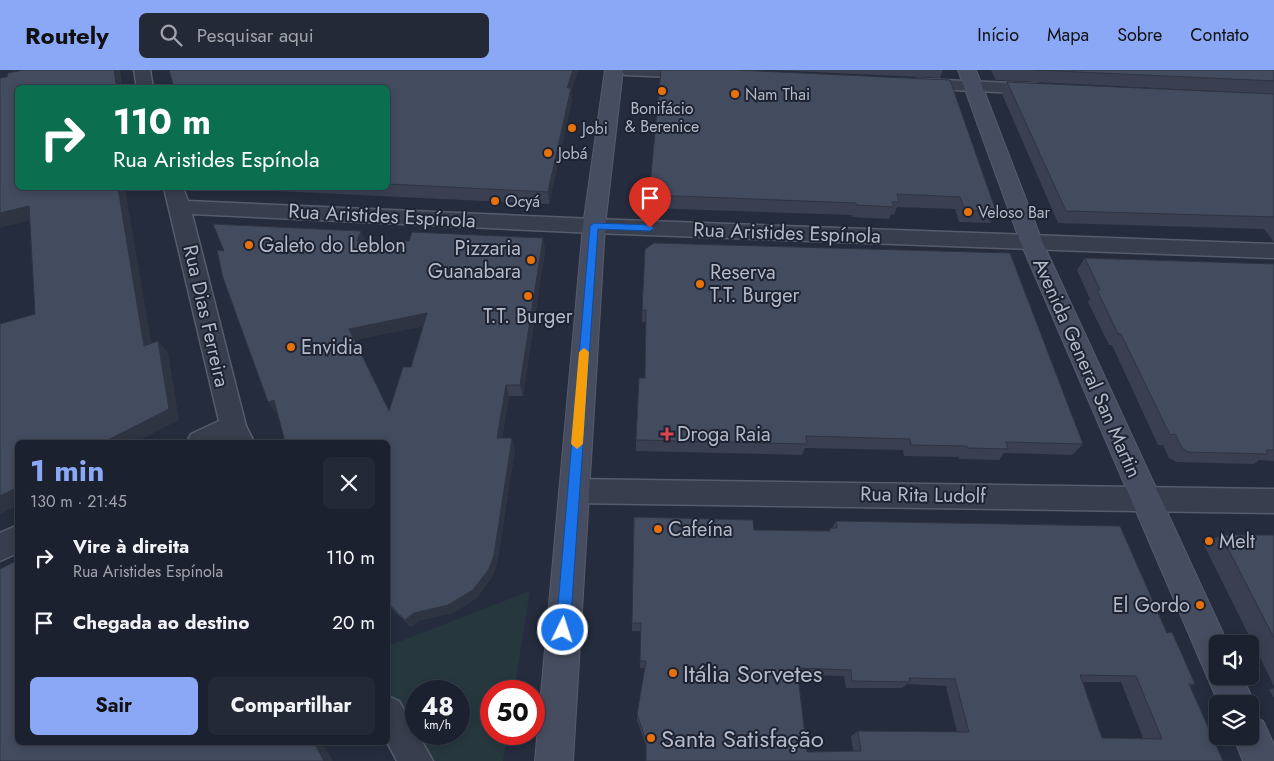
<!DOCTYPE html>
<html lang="pt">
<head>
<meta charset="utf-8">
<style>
  :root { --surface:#1b212e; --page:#242936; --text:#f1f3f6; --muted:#a0a3aa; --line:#393e4a; --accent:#8ba8f6 }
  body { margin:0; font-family:Jost,sans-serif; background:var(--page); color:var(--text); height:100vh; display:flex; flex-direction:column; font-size:19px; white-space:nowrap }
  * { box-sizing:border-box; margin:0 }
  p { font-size:16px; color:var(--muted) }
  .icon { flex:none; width:28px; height:28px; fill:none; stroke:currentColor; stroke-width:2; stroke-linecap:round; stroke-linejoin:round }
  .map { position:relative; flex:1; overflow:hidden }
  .details { position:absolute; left:15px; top:370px; width:375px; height:305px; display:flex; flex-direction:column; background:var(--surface); border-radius:8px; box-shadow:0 2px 8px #0003,0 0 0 1px var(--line) }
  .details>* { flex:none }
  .guide { position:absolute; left:15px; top:15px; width:375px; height:105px; border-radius:8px; box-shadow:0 2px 8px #0003,0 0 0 1px var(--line); background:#0b6e4f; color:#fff; overflow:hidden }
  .buttons { position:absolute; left:1209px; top:565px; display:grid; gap:10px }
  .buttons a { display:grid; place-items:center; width:50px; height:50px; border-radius:8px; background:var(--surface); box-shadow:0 2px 8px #0003,0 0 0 1px var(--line); font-size:25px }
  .speed { position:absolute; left:405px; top:610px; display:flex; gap:10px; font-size:25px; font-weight:700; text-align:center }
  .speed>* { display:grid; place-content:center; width:65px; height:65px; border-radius:50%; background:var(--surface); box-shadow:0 2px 8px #0003,0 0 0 1px var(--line); line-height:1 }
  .speed small { font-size:12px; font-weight:400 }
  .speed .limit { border:8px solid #d22; background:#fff; color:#111 }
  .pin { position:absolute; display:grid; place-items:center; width:42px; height:42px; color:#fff; margin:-51px -21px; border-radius:50% 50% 50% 0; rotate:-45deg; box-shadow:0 0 5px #0007 }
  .pin .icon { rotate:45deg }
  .me { position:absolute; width:55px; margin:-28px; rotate:4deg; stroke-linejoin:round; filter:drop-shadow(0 0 4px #0008) }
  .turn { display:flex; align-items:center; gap:18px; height:105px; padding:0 15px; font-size:22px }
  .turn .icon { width:65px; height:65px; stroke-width:2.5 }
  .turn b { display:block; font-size:35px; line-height:42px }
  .round { display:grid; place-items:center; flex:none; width:52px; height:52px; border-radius:8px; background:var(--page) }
  .summary { display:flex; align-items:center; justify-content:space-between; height:85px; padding:0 15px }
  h1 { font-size:30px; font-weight:700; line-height:38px; color:var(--accent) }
  .action { display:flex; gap:10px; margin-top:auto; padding:10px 15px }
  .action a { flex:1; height:58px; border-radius:8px; background:var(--accent); color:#111; font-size:20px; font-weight:700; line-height:58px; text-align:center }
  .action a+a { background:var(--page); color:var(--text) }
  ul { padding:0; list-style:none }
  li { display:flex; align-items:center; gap:15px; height:65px; padding:0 15px }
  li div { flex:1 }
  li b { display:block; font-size:19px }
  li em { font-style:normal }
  header { display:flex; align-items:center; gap:30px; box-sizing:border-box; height:70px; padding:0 25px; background:var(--accent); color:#111 }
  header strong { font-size:24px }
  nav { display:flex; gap:28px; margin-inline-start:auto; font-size:18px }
  .search { width:350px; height:45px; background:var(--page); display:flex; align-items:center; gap:12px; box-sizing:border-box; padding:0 18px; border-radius:8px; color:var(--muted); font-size:19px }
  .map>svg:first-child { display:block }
</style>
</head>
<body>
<header>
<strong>Routely</strong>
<div class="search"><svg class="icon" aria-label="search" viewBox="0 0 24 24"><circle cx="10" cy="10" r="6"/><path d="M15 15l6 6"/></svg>Pesquisar aqui</div>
<nav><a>Início</a><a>Mapa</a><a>Sobre</a><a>Contato</a></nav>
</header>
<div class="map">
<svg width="1274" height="691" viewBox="0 0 1274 691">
  <rect width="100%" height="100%" fill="#242c3d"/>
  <path fill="#26383e" d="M530,521L514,621H491V664H507L503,691H435L417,664H459V621H416V663L388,621V576Z"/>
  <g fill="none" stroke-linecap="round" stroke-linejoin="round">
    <g stroke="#565c6b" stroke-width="3">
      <path id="minor" d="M134,0H150L153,18H137Z
        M617,0H701L703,3L695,8L625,5Z
        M917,9L1037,14L1043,15L1045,19L1043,23L1037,24L911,18L909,14L911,10Z
        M164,118H183L188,131L594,149L1274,174V188L594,163L192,144L246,356L254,372H187L191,364L219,351Z
        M573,409L1274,419V443L573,433L563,429L560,421L563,413Z
        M18,455V483L0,491V463Z
        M388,626L399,631L433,691H397L387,672Z"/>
    </g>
    <g stroke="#565c6b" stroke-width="2">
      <path id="secondary" d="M605,0H623L605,156L573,691H535L583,156Z
        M958,0H976L1042,171L1228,574H1218V606H1242L1255,634L1250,646V634H1219L1020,171Z
        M1250,646L1263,651L1274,675V691H1243L1233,666H1250Z"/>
    </g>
    <use href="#minor" fill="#383e4d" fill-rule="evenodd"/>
    <use href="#secondary" fill="#464d60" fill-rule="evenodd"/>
  </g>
  <path fill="#3a4052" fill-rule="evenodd" d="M169,0H578L571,22L572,30L549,134L276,121L275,118H388V18Z
    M661,0L996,141L990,153L959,152L955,139L897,137L894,145L891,144L889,149L852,147V145L648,138L649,125Z
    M772,0H943L940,8Z
    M991,0H1274V24L996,10Z
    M1007,12L1274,24V172L1264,159L1058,153L1002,24Z
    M361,161L365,171H409L543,168L545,180L523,326H509L502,368L515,379L497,494L492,507L477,528L453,543L420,550L411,557L388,535V372L277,343H276L268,332L224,181ZM423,256L411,297L389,341L355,270Z
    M645,179L1083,374L1072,385L1004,383L999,390L959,389V387L904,386L903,380L805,378L802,385L636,381V370L645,308L646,252H642Z
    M1085,188L1274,194V391L1259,390L1254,394L1176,392L1169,388L1163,375H1158L1112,275H1109L1088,232L1090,229L1077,200Z
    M634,447L754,460L828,461L830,458H832L836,451L1167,563L1195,614L1190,616L1223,691H646V676L637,650V644L645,598H640L641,561H632ZM798,605L844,606L846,618H902L907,614L946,616L957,662L858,661L851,666L853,681L807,682ZM1083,612H1121L1143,668H1102Z
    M1221,465H1274V616L1204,475Z
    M1274,618V628L1269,620Z"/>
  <path fill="#2f3442" d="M114,0H120L123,18H117Z
    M573,0H578L571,22L572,30L549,134L548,122L567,18Z
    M118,118H125L154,287L144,276Z
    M29,136L39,148L0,158V143Z
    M361,161L366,173L357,171Z
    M543,168L545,180L523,326L520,315Z
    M427,243L431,255L355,270L349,259Z
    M158,271L168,282L179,350L136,372H104Z
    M506,315L509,326L500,379L497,368Z
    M274,330L282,341L276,343L268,332Z
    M512,368L515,379L497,494L492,507L477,528L453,543L420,550L411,557L405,550L414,543Z
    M18,417V435L0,444V426Z
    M314,672H322L333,691H324Z"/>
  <path fill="#434b5f" stroke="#2f3442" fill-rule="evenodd" d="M23,0H114L117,18H18V118H118L144,276L158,271L169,339L104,372H18V417L0,426V254L35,244L29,136L0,143V8L7,7L8,3Z
    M169,0H573L567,18H571L548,122L388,114V18H174Z
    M661,0H737L950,10L996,141L965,140L960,127L897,124L899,132H892L894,137L856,135V133L649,125Z
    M1035,0H1274V11Z
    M1007,12L1274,24V147L1066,141Z
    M213,154L361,161L357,171H409L412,162L543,168L520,315H506L497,368H512L494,485L489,499L473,520L448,535L414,543L405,550L388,533V372H285L274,330L268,332L223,208L217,180L224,181ZM427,243L411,297H403L389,341L349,259Z
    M654,173L1010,183L1083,374L1006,372L1008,379L967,378V376L911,375L910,369L806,366L807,374L636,370L639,308H645L646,240H642L645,179Z
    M1085,188L1274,194V380H1266L1268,384L1188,382L1182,378L1175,364L1170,365L1121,264H1118L1097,220H1100Z
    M634,447L753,450L754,460L830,461V458H837L836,451L1120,456L1167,563L1172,562L1195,614H1189L1223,691H646V671L637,644L646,591H640L641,553H632ZM797,598L851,600L852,611L910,612L909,608L955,609L969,662L858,661L861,681L807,682ZM1080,605L1136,606L1162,669L1102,668Z
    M1221,465H1274V568Z
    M18,490V672H314L324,691H0V499Z"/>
  <path fill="#1a73e8" stroke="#114b97" d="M594,153L650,155L654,158L650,161L598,159L570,560L568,565L563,567L558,565L556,560L590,156Z"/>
  <path fill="#f59e0b" d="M584,278L589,282L583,374L577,379L571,374L579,282Z"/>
  <g fill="#e8710a" stroke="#1d2332" stroke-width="2">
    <circle cx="662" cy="21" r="5"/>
    <circle cx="735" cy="24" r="5"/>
    <circle cx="572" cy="58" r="5"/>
    <circle cx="548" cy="83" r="5"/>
    <circle cx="495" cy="131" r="5"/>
    <circle cx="968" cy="142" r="5"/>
    <circle cx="249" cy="175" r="5"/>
    <circle cx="531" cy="190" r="5"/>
    <circle cx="700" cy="214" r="5"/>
    <circle cx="528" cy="226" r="5"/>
    <circle cx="291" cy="277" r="5"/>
    <circle cx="658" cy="459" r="5"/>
    <circle cx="1209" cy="471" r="5"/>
    <circle cx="1200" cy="535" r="5"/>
    <circle cx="673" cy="603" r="5"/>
    <circle cx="651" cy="668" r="5"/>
  </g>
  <path fill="#e0444e" stroke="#1d2332" stroke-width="2" d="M664.5 356.5h5v5h5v5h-5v5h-5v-5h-5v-5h5z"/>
  <g text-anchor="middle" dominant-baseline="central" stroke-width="4" stroke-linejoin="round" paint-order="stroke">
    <g font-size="16" fill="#b4b9c8" stroke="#1d2332" text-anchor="start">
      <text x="745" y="24">Nam Thai</text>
      <text x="662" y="38" text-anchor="middle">Bonifácio<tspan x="662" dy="18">&amp; Berenice</tspan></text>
      <text x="582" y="58">Jobi</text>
      <text x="558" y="83">Jobá</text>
      <text x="505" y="131">Ocyá</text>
      <text x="978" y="142">Veloso Bar</text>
    </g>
    <g font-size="20" fill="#b4b9c8" stroke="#1d2332">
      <text transform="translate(382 146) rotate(3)">Rua Aristides Espínola</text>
      <text transform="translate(787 163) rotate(2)">Rua Aristides Espínola</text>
      <text transform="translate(206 246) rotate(77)">Rua Dias Ferreira</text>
      <text transform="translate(1087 298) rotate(66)">Avenida General San Martin</text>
      <text transform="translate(923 425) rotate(1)">Rua Rita Ludolf</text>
    </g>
    <g font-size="20" fill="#b4b9c8" stroke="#1d2332" text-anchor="start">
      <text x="259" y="175">Galeto do Leblon</text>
      <text x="521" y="178" text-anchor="end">Pizzaria<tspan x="521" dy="23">Guanabara</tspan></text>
      <text x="710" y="202">Reserva<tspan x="710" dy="23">T.T. Burger</tspan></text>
      <text x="528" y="246" text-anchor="middle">T.T. Burger</text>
      <text x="301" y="277">Envidia</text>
      <text x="677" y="364">Droga Raia</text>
      <text x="668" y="459">Cafeína</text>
      <text x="1219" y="471">Melt</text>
      <text x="1190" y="535" text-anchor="end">El Gordo</text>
    </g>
    <g font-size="24" fill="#b4b9c8" stroke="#1d2332" text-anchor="start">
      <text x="683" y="603">Itália Sorvetes</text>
      <text x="661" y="668">Santa Satisfação</text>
    </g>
  </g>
</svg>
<div class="buttons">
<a><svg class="icon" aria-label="sound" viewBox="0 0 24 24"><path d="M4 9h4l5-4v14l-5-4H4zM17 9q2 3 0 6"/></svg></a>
<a><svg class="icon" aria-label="layers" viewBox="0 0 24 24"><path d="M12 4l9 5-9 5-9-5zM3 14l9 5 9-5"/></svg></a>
</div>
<div class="speed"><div>48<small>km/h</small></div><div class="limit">50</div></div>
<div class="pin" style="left:650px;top:158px;background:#d93025"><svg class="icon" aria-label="arrive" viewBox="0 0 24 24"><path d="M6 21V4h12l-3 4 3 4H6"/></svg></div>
<svg class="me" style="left:563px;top:560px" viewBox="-20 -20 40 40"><circle r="17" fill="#1a73e8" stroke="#fff" stroke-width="3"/><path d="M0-11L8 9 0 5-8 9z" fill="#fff"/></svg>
<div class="guide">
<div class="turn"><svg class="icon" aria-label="right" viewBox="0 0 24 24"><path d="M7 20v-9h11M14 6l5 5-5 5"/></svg><div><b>110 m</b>Rua Aristides Espínola</div></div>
</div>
<section class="details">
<div class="summary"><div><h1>1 min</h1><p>130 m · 21:45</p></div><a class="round"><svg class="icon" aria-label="close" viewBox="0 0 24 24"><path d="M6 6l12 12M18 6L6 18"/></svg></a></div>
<ul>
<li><svg class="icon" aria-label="right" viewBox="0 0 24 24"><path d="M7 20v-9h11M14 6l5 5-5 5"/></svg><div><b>Vire à direita</b><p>Rua Aristides Espínola</p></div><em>110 m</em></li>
<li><svg class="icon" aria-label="arrive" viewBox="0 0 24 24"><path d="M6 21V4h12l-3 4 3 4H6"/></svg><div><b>Chegada ao destino</b></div><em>20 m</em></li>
</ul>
<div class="action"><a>Sair</a><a>Compartilhar</a></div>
</section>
</div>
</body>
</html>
